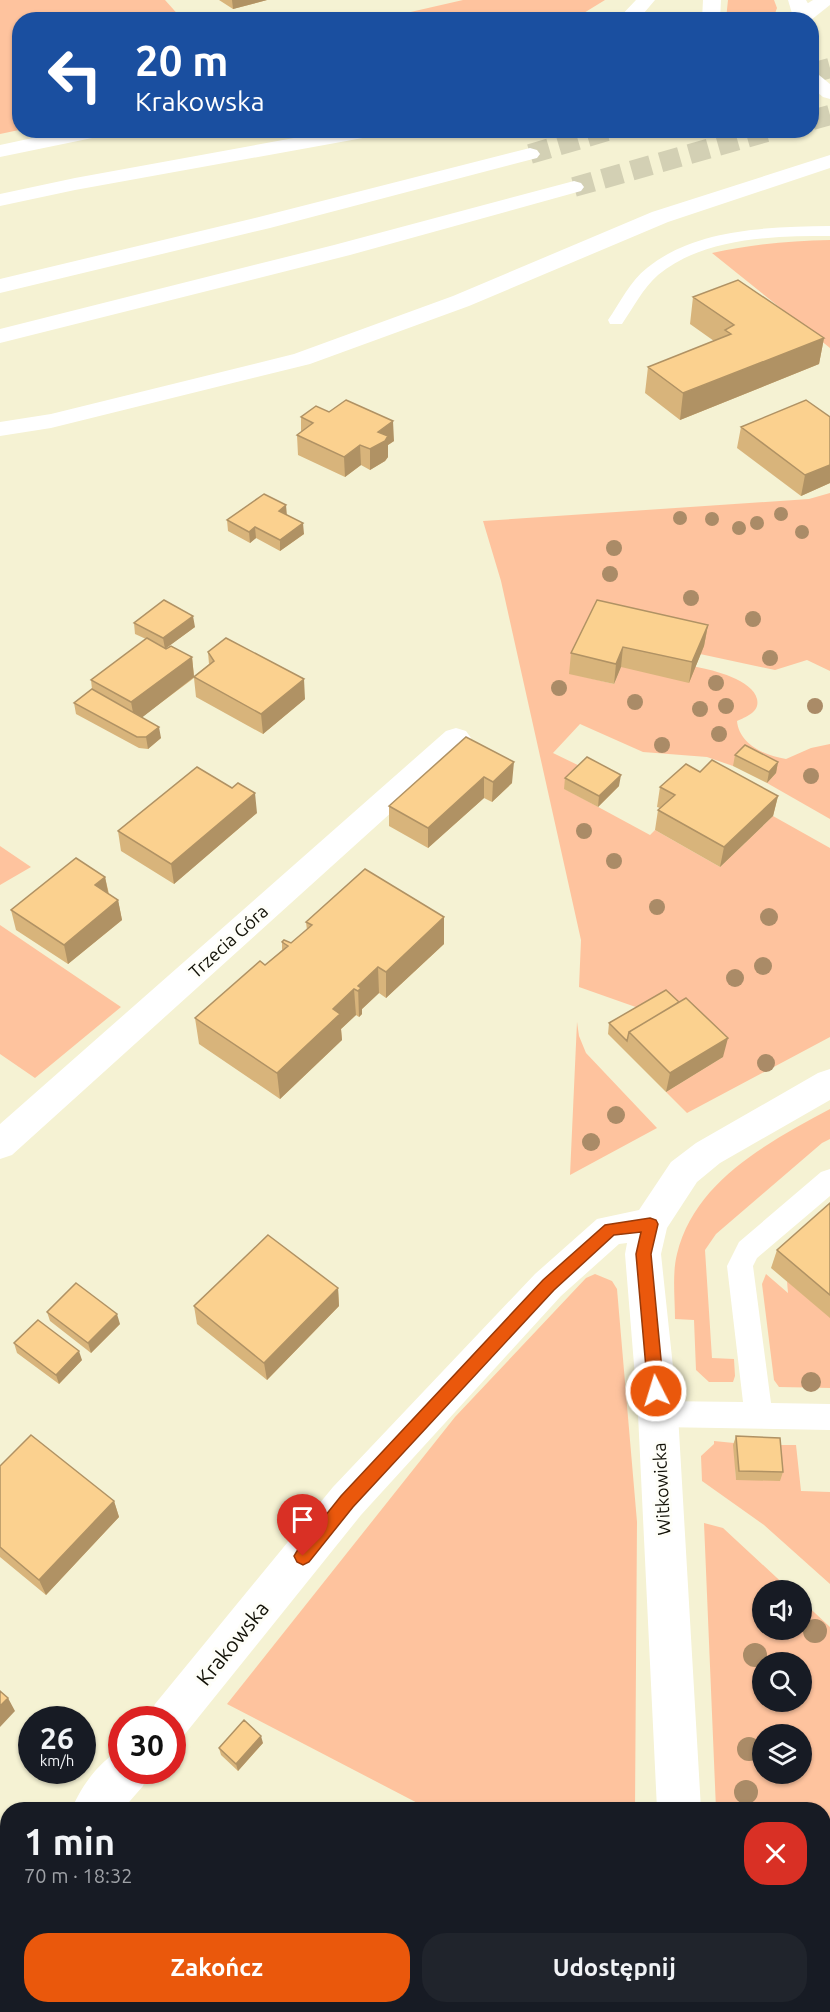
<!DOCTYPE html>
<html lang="pl">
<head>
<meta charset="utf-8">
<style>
  :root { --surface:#171b24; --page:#20242c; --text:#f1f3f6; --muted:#9ea1a6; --accent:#ea580c }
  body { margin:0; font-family:Ubuntu,sans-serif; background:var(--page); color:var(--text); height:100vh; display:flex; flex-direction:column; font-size:22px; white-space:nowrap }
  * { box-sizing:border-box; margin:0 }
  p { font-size:20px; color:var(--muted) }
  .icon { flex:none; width:33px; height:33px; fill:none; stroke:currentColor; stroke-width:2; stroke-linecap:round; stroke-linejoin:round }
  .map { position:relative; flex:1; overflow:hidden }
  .details { position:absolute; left:0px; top:1802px; width:831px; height:212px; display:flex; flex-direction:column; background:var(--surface); border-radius:24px 24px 0 0; box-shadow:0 2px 4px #0004 }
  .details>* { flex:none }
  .guide { position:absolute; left:12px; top:12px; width:807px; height:126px; border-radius:24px; box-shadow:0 2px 4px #0004; background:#1a4fa0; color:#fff; overflow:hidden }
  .buttons { position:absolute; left:752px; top:1580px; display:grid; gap:12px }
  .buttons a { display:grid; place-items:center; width:60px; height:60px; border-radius:50%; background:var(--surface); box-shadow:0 2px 4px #0004; font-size:30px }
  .speed { position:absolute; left:18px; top:1706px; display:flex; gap:12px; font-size:30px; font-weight:700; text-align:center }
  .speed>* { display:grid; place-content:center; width:78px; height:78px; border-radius:50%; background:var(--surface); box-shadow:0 2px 4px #0004; line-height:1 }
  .speed small { font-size:15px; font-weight:400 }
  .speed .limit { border:9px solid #d22; background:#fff; color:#111 }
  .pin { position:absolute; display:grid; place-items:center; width:51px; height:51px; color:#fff; margin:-62px -26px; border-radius:50% 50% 50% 0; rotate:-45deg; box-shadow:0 0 6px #0007 }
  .pin .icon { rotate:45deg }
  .me { position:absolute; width:66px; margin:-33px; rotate:355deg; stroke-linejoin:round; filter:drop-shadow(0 0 4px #0008) }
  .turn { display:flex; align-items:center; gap:21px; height:126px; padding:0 24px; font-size:27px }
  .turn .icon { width:78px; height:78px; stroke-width:2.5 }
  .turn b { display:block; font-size:42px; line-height:51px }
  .round { display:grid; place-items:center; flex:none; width:63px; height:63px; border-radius:24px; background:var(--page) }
  .overview { display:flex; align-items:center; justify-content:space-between; height:102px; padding:0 24px }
  h1 { font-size:36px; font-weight:700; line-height:45px }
  .cta { display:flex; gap:12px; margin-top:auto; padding:12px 24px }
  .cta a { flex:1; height:69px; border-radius:24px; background:var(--accent); color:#fff; font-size:24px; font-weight:700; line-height:69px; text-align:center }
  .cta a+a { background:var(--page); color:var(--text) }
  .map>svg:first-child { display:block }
</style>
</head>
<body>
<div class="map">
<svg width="830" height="2012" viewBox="0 0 830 2012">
  <rect width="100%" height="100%" fill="#f5f2d3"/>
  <path fill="#fec39e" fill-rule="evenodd" d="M0,0H165L182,19L20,20L19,130L0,134Z
    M463,0H605L574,19H380Z
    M728,0H774L777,8L773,19H726Z
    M830,240V348L712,253C752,244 789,241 830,240Z
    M830,493V671L807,660L775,670L700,654L569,673L614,684L621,667C645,667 673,663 697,667C713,670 753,680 757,699C760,712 747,716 737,721C739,744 765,756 786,759L811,748L830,744V819L767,783L776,773L743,756L733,766L707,757L643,752L580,724L553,753L586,769L565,789L650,835L655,830L720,867L773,816L830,848V1037L687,1113L666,1092L723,1057L647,1011L579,987L581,940L501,581L483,521L809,499Z
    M0,846L31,867L0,885Z
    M0,925L121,1007L35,1078L0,1054Z
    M577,1022L579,1036L586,1053L657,1128L570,1175Z
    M830,1109V1139L822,1143L716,1234L705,1250L712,1358L734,1359L735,1376L733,1382H709L696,1370L694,1320L675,1319C675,1298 672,1274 677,1254C695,1180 769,1142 830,1109Z
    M595,1274L612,1281L617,1289L637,1522L635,1809H429L227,1704L455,1417L586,1278Z
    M766,1274L788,1293L787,1281L830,1317V1388L779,1387L774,1380L762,1284Z
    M714,1441L734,1443L736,1480L777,1445H796L801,1491L830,1492V1584L764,1525L702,1481L701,1456L714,1444Z
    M704,1523L723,1528L790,1590H762V1629H801V1600L830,1627V1826L824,1834V1809H716ZM762,1662H801V1701H762ZM762,1734H801V1773H762Z
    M824,1872L830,1878V2012H708V2006H824Z"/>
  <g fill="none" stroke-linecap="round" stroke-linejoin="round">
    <path stroke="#d3d0b4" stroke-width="20" stroke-dasharray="20 10" stroke-linecap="butt" d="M812,73L830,68
      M812,120L830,115
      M530,154L611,130
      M574,187L774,130"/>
    <path fill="#fff" fill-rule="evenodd" d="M830,226V236C773,236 704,237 658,275C643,288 633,308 622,324H610L608,320C620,303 630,281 647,268C696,228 770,227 830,226Z
      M830,1169V1196L757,1258L753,1266L771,1403L830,1404V1430L658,1427L648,1423L644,1414L648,1405L658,1401L743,1402L727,1266L739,1242L821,1172Z"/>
    <path fill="#fff" fill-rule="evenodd" d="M636,0H655L638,20H617Z
      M70,130H112L109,134L102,136L0,157V145Z
      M456,728L466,731L471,738L466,745L12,1155L0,1159V1124L446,731Z
      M830,1069V1100L720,1163L697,1182L667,1228L661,1254L678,1414L701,1809H657L638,1414L625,1254L627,1243L619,1244L561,1296L361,1515L185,1734L172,1740V1719H148L155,1704L333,1487L535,1274L597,1219L639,1210L671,1162L696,1143L818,1073Z
      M122,1750V1770H149L143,1786L123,1809H72C80,1788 100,1759 122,1750Z
      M8,1889V1941L0,1944V1892Z
      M647,2006H695V2012H647Z"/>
    <path fill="#fff" fill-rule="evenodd" d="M788,0H806L810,7V20H794Z"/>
    <path fill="#fff" fill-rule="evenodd" d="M813,0H830V5L811,20H792L805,5Z
      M812,73L819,75L830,84V99L823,97L812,88Z"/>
    <path fill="#fff" fill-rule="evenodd" d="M703,0H721L720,20H702Z
      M338,130H384L381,134L374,136L75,190L0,206V194L75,178Z
      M530,148L537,150L540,154L537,158L270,228L0,293V279L259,217Z
      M830,155V168L668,222L469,306L310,364L51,428L0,436V422L51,414L294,354L453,296L652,212Z
      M574,181L581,183L584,187L581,191L350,255L0,343V329L334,245Z"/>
  </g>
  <g fill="#aa8b67">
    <circle cx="781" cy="514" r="7"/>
    <circle cx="680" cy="518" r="7"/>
    <circle cx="712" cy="519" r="7"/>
    <circle cx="757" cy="523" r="7"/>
    <circle cx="739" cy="528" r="7"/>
    <circle cx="802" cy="532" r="7"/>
    <circle cx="614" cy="548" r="8"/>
    <circle cx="610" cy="574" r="8"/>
    <circle cx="691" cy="598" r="8"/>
    <circle cx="753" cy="619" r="8"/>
    <circle cx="770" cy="658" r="8"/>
    <circle cx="716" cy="683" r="8"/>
    <circle cx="559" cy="688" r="8"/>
    <circle cx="635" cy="702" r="8"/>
    <circle cx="726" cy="706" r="8"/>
    <circle cx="815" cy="706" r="8"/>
    <circle cx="700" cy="709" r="8"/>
    <circle cx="719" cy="734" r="8"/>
    <circle cx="662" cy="745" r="8"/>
    <circle cx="811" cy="776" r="8"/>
    <circle cx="584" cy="831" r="8"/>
    <circle cx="614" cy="861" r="8"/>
    <circle cx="657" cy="907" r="8"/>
    <circle cx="769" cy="917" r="9"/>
    <circle cx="763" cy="966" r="9"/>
    <circle cx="735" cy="978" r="9"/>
    <circle cx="766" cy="1063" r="9"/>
    <circle cx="616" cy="1115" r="9"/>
    <circle cx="591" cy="1142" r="9"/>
    <circle cx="811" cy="1382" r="10"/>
    <circle cx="815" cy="1631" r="12"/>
    <circle cx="755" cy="1655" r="12"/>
    <circle cx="749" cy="1749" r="12"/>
    <circle cx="746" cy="1792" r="12"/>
  </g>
  <path fill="#d8b47b" d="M219,0H267L233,9Z
    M693,297L824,338L819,364L680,420L645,393L648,367L714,341L690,324Z
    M301,417L394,441L388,445V457L385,461L370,470L361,465L345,477L298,455L297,435L301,432Z
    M830,417V483L801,496L737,448L741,427Z
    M286,505V514L304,534L280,551L256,538L250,543L228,531L227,520Z
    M134,623L195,627L166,648L192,657L194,676L209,664L208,652L305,699L263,734L196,697L194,678L142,717L161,738L148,749L139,748L76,714L74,703L92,689L91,680L146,639L135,634Z
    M708,625L704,646L689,683L621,667L614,684L569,674L571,653Z
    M466,737L512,783L492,802L484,798L428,848L389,826V806Z
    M735,755L778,762L776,773L767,783L733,766Z
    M700,772L778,796L773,816L720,867L655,830L658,810L660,808L657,807L660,787Z
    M565,778L619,786L598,807L564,789Z
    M257,813L174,884L121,851L118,831Z
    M105,877L109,894L118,900L122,920L68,964L16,930L11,910Z
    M306,922L444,944L386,998L379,993L362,1009V1014L359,1017L356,1015L341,1029L342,1040L280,1099L199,1044L195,1018L265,965L282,950V942L291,943L307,930Z
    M609,1023L723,1057L666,1092L608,1034Z
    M830,1203V1318L771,1268L777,1250Z
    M338,1288L339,1306L267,1380L197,1324L194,1306Z
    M47,1312L120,1324L91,1353L50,1321Z
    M14,1343L82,1360L59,1384L17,1353Z
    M736,1436L783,1472L780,1481L736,1480L733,1445Z
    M0,1466L114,1501L119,1517L46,1595L0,1557Z
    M263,1743L238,1771L221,1755L219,1748Z
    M830,1822V1878L824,1872V1830Z
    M233,2006H491L488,2012H230Z"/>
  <path fill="#b09264" d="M232,0H267L233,9Z
    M824,338L819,364L680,420L683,393Z
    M393,421L394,441L388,445V457L385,461L370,470V449L378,432Z
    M360,445L361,465L345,477L344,457Z
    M830,465V483L801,496L805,475Z
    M286,505L287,516L279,511Z
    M303,523L304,534L280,551V540Z
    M255,527L256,538L250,543L249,532Z
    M193,616L195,627L165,649L163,638Z
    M708,625L704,646L689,683L692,662Z
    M623,647L621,667L614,684L616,664Z
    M192,657L194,677L135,723L131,702Z
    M304,679L305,699L263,734L261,714Z
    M159,727L161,738L148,749L146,737Z
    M514,762L512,783L492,802L493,782Z
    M778,762L776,773L767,783L769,772Z
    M621,775L619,786L598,807L599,796Z
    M484,777V798L428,848V828Z
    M255,793L257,813L174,884L171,864Z
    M778,796L773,816L720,867L724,847Z
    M105,877L109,897L95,885Z
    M118,900L122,920L68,964L64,945Z
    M444,917V944L386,998V972Z
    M378,967L379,993L362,1009V1014L359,1017L358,986Z
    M354,989L356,1015L341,1029L342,1040L280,1099L277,1073L333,1009Z
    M728,1038L723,1057L666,1092L670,1073Z
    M338,1288L339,1306L267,1380L264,1363Z
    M117,1314L120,1324L91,1353L88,1343Z
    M79,1351L82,1360L59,1384L56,1375Z
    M114,1501L119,1517L46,1595L39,1580Z
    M8,1698L15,1711L0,1727V1706Z
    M261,1736L263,1743L238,1771L236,1764Z
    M489,2006H491L488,2012H486Z"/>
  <path fill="#fbd18f" stroke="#b09264" stroke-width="1.5" d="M738,280L824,338L683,393L648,367L731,334L725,330L734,325L693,297Z
    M346,400L393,421L378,432L388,436L385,441L370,449L360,445L344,457L297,435L313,423L301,417L316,406L329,412Z
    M806,400L830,417V465L805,475L741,427Z
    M264,494L286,505L279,511L303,523L280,540L255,527L249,532L227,520Z
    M164,600L193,616L163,638L134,623Z
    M597,600L708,625L692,662L623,647L616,664L571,653Z
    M147,638L166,649L171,646L192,657L131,702L91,680Z
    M226,638L304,679L261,714L194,677L214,661L208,652Z
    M92,689L159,727L146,737H137L74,703Z
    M466,737L514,762L493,782L484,777L428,828L389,806Z
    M745,745L778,762L769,772L735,755Z
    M587,757L621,775L599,796L565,778Z
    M712,760L778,796L724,847L658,810L675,795L660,787L686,764L700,772Z
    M197,767L232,788L238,783L255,793L171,864L118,831Z
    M76,858L105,877L95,885L118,900L64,945L11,910Z
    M365,869L444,917L386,972L378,967L358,986L361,988L358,991L354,989L333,1009L340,1014L277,1073L195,1018L260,961L265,965L288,946L282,942L284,940L291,943L312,925L306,922Z
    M666,990L679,1002L629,1032L627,1041L609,1023Z
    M686,998L728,1038L670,1073L629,1032Z
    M830,1203V1295L777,1250Z
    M268,1235L338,1288L264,1363L194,1306Z
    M76,1283L117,1314L88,1343L47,1312Z
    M38,1320L79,1351L56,1375L14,1343Z
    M31,1435L114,1501L39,1580L0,1547V1466Z
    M736,1436L780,1438L783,1472L739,1471Z
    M0,1691L8,1698L0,1706Z
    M244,1720L261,1736L236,1764L219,1748Z
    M830,1822V1853L824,1847V1830Z
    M233,2006H489L486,2012H418L407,2006L404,2012H230Z"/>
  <path fill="#ea580c" stroke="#983908" stroke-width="1.5" d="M650,1218L656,1220L658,1224L651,1254L664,1391L661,1396L656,1398L650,1396L648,1391L636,1254L641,1232L614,1235L554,1290L353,1507L309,1562L303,1565L297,1562L294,1556L297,1551L341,1496L543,1280L605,1225Z"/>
  <g text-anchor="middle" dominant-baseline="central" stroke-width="6" stroke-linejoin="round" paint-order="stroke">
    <g font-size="18" fill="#121107" stroke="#fefef8">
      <text transform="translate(228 941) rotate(-42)">Trzecia Góra</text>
      <text transform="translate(661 1489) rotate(-93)">Witkowicka</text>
    </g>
    <g font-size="21" fill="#121107" stroke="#fefef8">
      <text transform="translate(232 1643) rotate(-51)">Krakowska</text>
    </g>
  </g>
</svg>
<div class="buttons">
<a><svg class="icon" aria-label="sound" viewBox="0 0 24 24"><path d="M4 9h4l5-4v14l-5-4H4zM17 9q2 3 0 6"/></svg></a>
<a><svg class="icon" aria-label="search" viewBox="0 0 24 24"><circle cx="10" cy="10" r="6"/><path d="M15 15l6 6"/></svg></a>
<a><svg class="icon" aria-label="layers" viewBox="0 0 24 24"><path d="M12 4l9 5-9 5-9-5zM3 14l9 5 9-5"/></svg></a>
</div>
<div class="speed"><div>26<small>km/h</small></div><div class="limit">30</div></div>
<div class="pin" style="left:303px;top:1556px;background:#d93025"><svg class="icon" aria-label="arrive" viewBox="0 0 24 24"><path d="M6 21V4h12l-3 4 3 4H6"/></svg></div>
<svg class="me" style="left:656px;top:1391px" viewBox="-20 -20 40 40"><circle r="17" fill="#ea580c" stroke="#fff" stroke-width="3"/><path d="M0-11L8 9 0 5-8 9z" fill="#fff"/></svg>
<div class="guide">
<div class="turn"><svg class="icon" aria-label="left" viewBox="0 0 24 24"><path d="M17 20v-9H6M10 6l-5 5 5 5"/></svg><div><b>20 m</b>Krakowska</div></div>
</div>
<section class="details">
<div class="overview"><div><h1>1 min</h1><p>70 m · 18:32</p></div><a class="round" style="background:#d93025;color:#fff"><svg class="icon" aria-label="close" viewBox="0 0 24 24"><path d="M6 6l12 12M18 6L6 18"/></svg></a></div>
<div class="cta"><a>Zakończ</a><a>Udostępnij</a></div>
</section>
</div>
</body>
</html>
